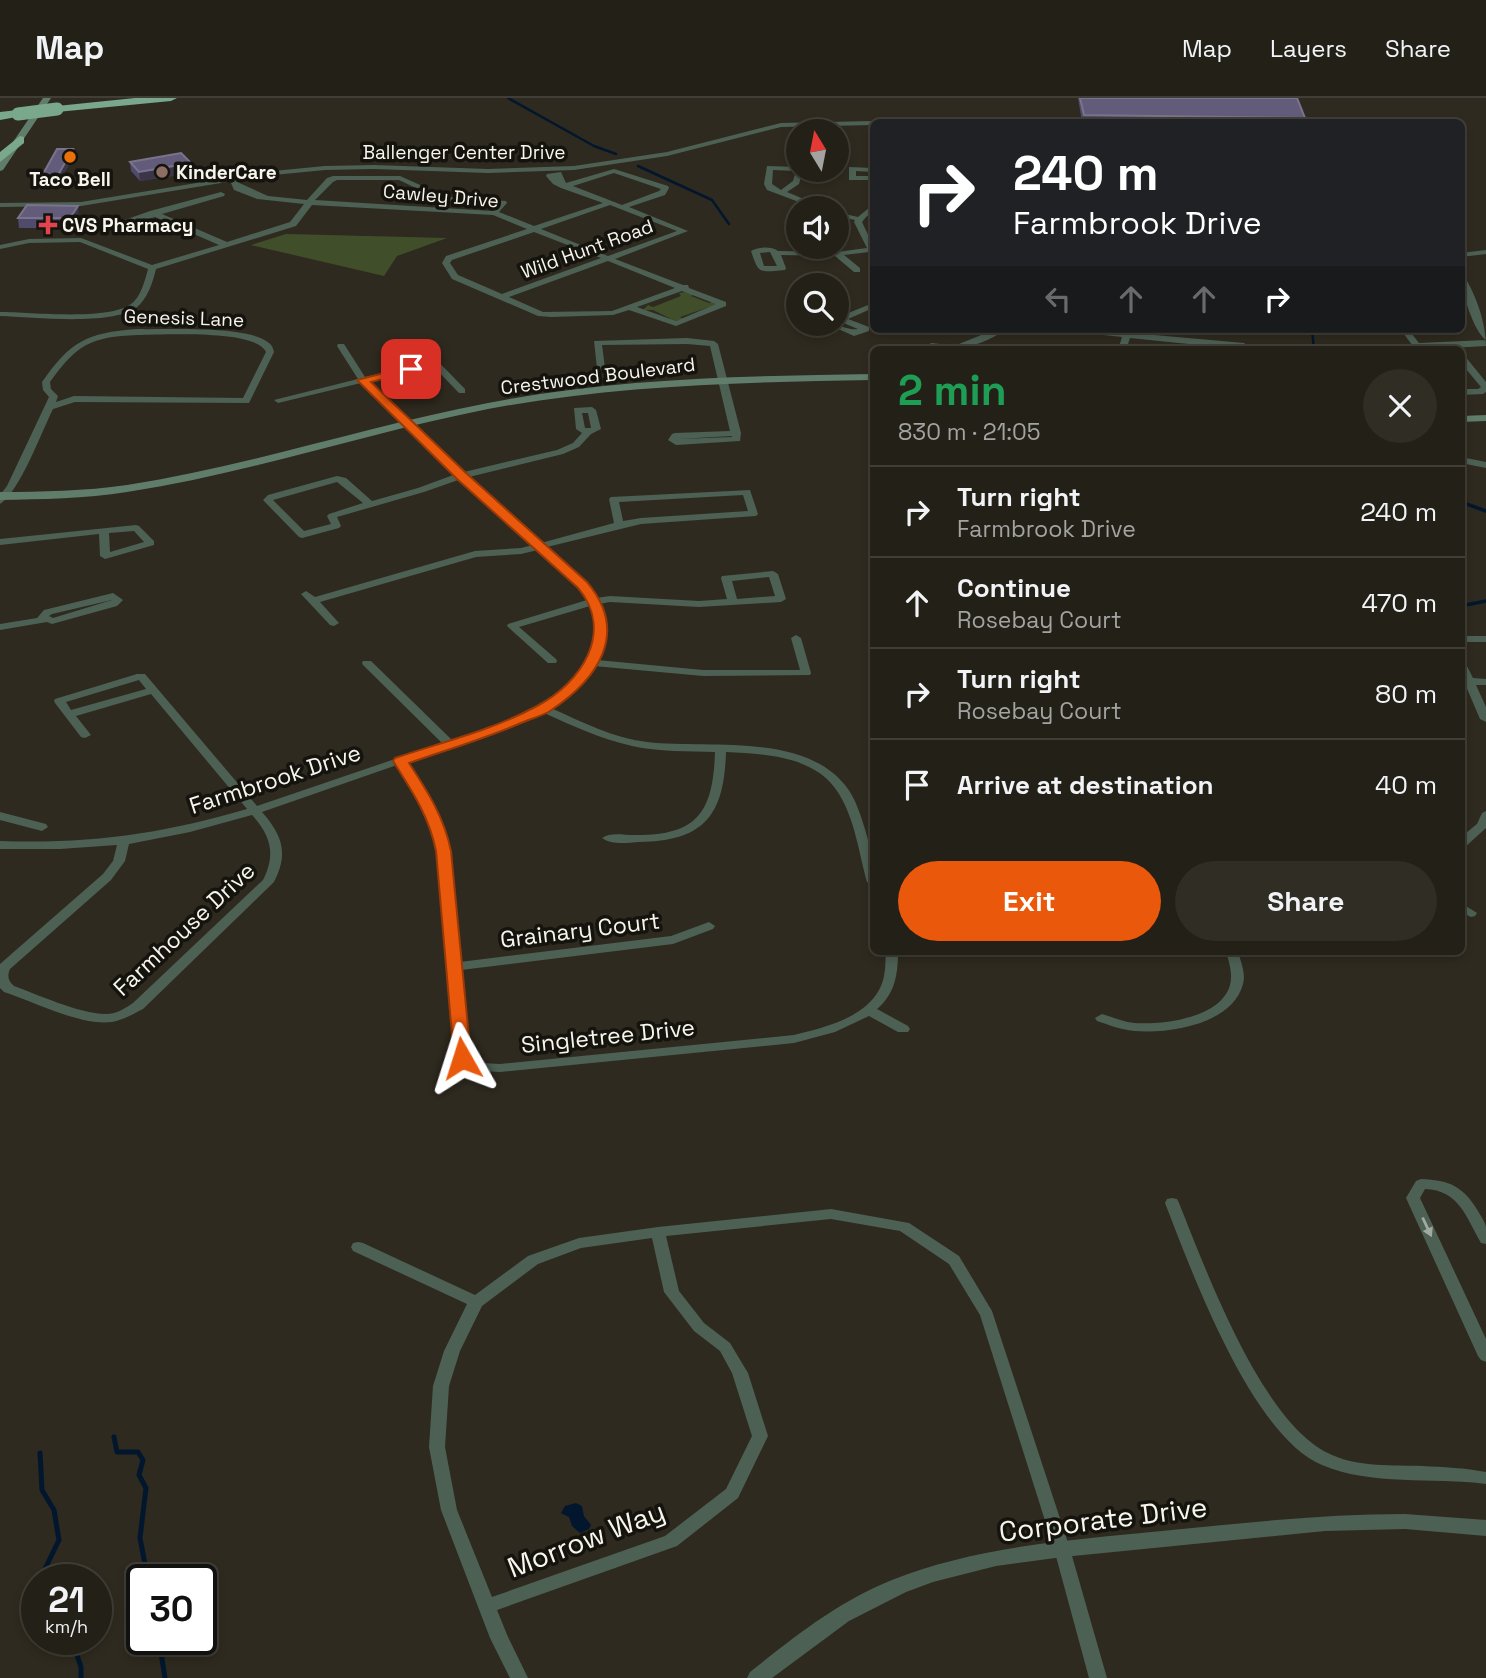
<!DOCTYPE html>
<html lang="en">
<head>
<meta charset="utf-8">
<style>
  :root { --surface:#232017; --page:#2f2d24; --text:#f1f3f6; --muted:#a3a3a1; --line:#403e36; --accent:#ea580c }
  body { margin:0; font-family:"Space Grotesk",sans-serif; background:var(--page); color:var(--text); height:100vh; display:flex; flex-direction:column; font-size:26px; white-space:nowrap }
  * { box-sizing:border-box; margin:0 }
  p { font-size:23px; color:var(--muted) }
  .icon { flex:none; width:38px; height:38px; fill:none; stroke:currentColor; stroke-width:2; stroke-linecap:round; stroke-linejoin:round }
  .map { position:relative; flex:1; overflow:hidden }
  .sheet { position:absolute; left:870px; top:248px; width:595px; height:609px; display:flex; flex-direction:column; background:var(--surface); border-radius:10px; box-shadow:0 4px 10px #0003,0 0 0 2px var(--line) }
  .sheet>* { flex:none }
  .banner { position:absolute; left:870px; top:21px; width:595px; height:214px; border-radius:10px; box-shadow:0 4px 10px #0003,0 0 0 2px var(--line); background:#202124; color:#fff; overflow:hidden }
  .needle { width:46px; rotate:350deg }
  .controls { position:absolute; left:786px; top:21px; display:grid; gap:14px }
  .controls a { display:grid; place-items:center; width:63px; height:63px; border-radius:50%; background:var(--surface); box-shadow:0 4px 10px #0003,0 0 0 2px var(--line); font-size:35px }
  .speed { position:absolute; left:21px; top:1466px; display:flex; gap:14px; font-size:35px; font-weight:700; text-align:center }
  .speed>* { display:grid; place-content:center; width:91px; height:91px; border-radius:50%; background:var(--surface); box-shadow:0 4px 10px #0003,0 0 0 2px var(--line); line-height:1 }
  .speed small { font-size:18px; font-weight:400 }
  .speed .limit { border:4px solid #111; border-radius:10px; background:#fff; color:#111 }
  .pin { position:absolute; display:grid; place-items:center; width:60px; height:60px; color:#fff; margin:-30px; border-radius:14px; box-shadow:0 4px 10px #0006 }
  .me { position:absolute; width:77px; margin:-38px; rotate:354deg; stroke-linejoin:round; filter:drop-shadow(0 0 5px #0008) }
  .turn { display:flex; align-items:center; gap:24px; height:147px; padding:0 28px; font-size:32px }
  .turn .icon { width:91px; height:91px; stroke-width:2.5 }
  .turn b { display:block; font-size:49px; line-height:60px }
  .lanes { display:flex; align-items:center; height:66px; padding:0 28px; background:#0003; justify-content:center; gap:35px; direction:ltr }
  .lanes .off { opacity:.35 }
  .round { display:grid; place-items:center; flex:none; width:74px; height:74px; border-radius:37px; background:var(--page) }
  .overview { display:flex; align-items:center; justify-content:space-between; height:119px; padding:0 28px }
  h1 { font-size:42px; font-weight:600; line-height:52px; color:#1e9e55 }
  .primary-button { display:flex; gap:14px; margin-top:auto; padding:14px 28px }
  .primary-button a { flex:1; height:80px; border-radius:42px; background:var(--accent); color:#fff; font-size:28px; font-weight:600; line-height:80px; text-align:center }
  .primary-button a+a { background:var(--page); color:var(--text) }
  ul { padding:0; list-style:none }
  li { display:flex; align-items:center; gap:21px; height:91px; padding:0 28px; border-top:2px solid var(--line) }
  li div { flex:1 }
  li b { display:block; font-size:26px }
  li em { font-style:normal }
  header { display:flex; align-items:center; gap:42px; box-sizing:border-box; height:98px; padding:0 35px; background:var(--surface); border-bottom:2px solid var(--line) }
  header strong { font-size:33px }
  nav { display:flex; gap:38px; margin-inline-start:auto; font-size:24px }
  .map>svg:first-child { display:block }
</style>
</head>
<body>
<header>
<strong>Map</strong>
<nav><a>Map</a><a>Layers</a><a>Share</a></nav>
</header>
<div class="map">
<svg width="1486" height="1580" viewBox="0 0 1486 1580">
  <rect width="100%" height="100%" fill="#2f2a1f"/>
  <path fill="#414e2a" d="M286,136L447,140L397,158L384,178L251,147Z
    M685,194L695,196L691,198L709,205L715,203L718,206L680,219L683,221L675,223L653,212H643L648,207L653,209L681,198L679,195Z"/>
  <path fill="#02172d" d="M576,1405L582,1408L584,1418L591,1427L589,1431L580,1435L572,1428L569,1419L561,1415L565,1408Z"/>
  <g fill="none" stroke-linecap="round" stroke-linejoin="round">
    <path stroke="#02172d" stroke-width="2.5" d="M508,0L594,48L616,56
      M638,68L712,102L729,126
      M1312,231L1314,252"/>
    <path stroke="#02172d" stroke-width="3.5" d="M1461,404L1486,413
      M1461,508L1486,503"/>
    <path stroke="#02172d" stroke-width="5" d="M114,1339L117,1354H138L143,1362L139,1377L146,1390L140,1440L148,1482
      M40,1355L42,1392L54,1412L59,1442L43,1475L45,1482
      M72,1542L81,1569V1580
      M159,1542L165,1580"/>
    <path fill="#4d6054" fill-rule="evenodd" d="M873,23L876,24H873V27L781,29L667,58L574,72L488,75L374,71L325,72L263,78L81,108L0,109V105L81,104L263,74L325,68L374,67L488,71L574,68L667,54L781,25Z
      M767,68L798,69V72H803L799,86L787,94L825,110H815L767,92L764,86ZM773,72L796,73L793,83L781,92L772,86Z
      M849,69L873,70V74L856,73V78H873V82H849Z
      M614,71L668,88L669,90L665,97L629,109L688,133L615,161L683,187H688L689,190L726,204V208L676,228L629,212L613,217L551,219L538,218L452,181L442,165L446,158L527,131L493,117L312,107L296,128L156,171C153,184 147,202 136,210C109,228 33,219 0,218V214C30,214 108,223 131,206C141,199 145,182 148,171L80,144L29,145L0,151V147L29,141L81,140L152,167L219,147L155,119L119,129L115,127L116,125L150,113L221,94L225,96L224,98L162,116L227,144L290,124L304,106L257,101L234,92L231,85L235,83L268,98L307,102L327,80L333,78H400L447,99L506,103L507,105L499,114L534,128L603,105L561,90L553,86L546,78L547,76L561,74L566,85ZM614,75L661,91L659,93L622,107L573,88ZM337,82H399L443,103L497,107L492,113L315,102L333,84ZM610,107L677,133L608,158L541,131ZM534,134L601,160L502,196L458,177L450,165L452,162ZM608,163L675,190L612,213L543,214L509,199ZM682,193L716,206L676,223L637,209Z
      M870,109H873V114L866,119L862,124L873,147V156L869,154L844,157L860,170V174H854L835,158L781,157L786,170L785,172C759,174 759,177 751,153C757,149 771,148 778,153L837,154L867,150L854,124L855,122L836,118V114L858,119ZM770,154L777,168H764L760,155Z
      M1486,152V156L1461,159V155Z
      M1461,178H1464C1476,197 1486,225 1486,248L1416,252L1400,231H1408L1419,245L1486,242C1474,234 1461,193 1461,178Z
      M873,205V210L848,221L869,229V233L854,238L827,226C838,225 849,233 858,231L841,224H836V220Z
      M137,231C165,232 249,227 269,245C272,247 273,250 274,254L249,305L75,304L53,311C42,333 19,395 0,406V397L7,388L49,299L43,292L42,284C71,243 86,235 137,231ZM137,237C162,237 256,231 266,254L243,300L74,298L56,304L58,298L51,291L50,284C77,246 91,239 137,237Z
      M996,231H1007C988,244 959,255 936,250L933,252H923L931,245L949,247L959,246Z
      M1063,231L1124,234L1125,231H1133L1132,235L1244,245L1248,248V252L1130,240L1126,252H1118L1122,239L1067,233Z
      M687,240L714,243L718,246L741,335L740,343L676,347L668,342L672,336L675,335L730,333L710,248L687,246L602,247L605,270L601,273L597,270L594,243ZM732,338V339L678,341Z
      M417,244L420,245L465,291V295H459L433,268L369,283L404,319L464,374L557,352L573,345L582,335L576,331L574,310L592,309L596,312L601,331L591,336L579,349L563,356L469,379L541,445L614,425L609,401L611,399L750,392L758,416L756,418L641,426L547,449L586,485L596,500L610,498L699,503L727,501L721,480L722,478L773,473L778,476L786,501L781,504L699,509L610,504L599,506C606,526 608,543 597,562L703,572H800L791,540L796,537L801,540L811,575L810,577L703,578L594,568L580,586L551,610C582,624 613,640 647,644C707,651 802,634 845,687C854,698 859,712 863,725C870,746 874,766 873,788L867,784C859,755 855,722 839,696C817,658 765,656 726,654C724,717 705,743 639,744C627,745 611,747 602,740C610,734 623,737 634,737C698,738 713,714 715,654C688,653 659,654 632,648C601,641 573,628 544,615L489,637L407,664L438,717L450,753L460,864L671,838L709,824L715,828L713,831L673,846L461,872L469,958L482,965L500,966L794,937C823,930 864,920 879,892C886,880 885,867 886,854H898C898,876 895,896 877,911L908,928L910,931L908,934H898L869,918L835,934L794,945L500,974L480,973L457,963L455,960L438,753L426,717L397,667L262,714C282,737 289,755 274,784L143,911C133,916 123,922 112,924C80,928 35,904 4,894L0,890V866L103,776L113,763L117,747L60,751H0V743C91,746 161,736 247,711L151,596L76,618L91,637L85,640L81,639L55,605L54,603L55,601L137,576H145L257,708L442,645L363,567L362,565L363,563H371L452,642C477,634 515,623 538,609C575,588 605,552 590,508L519,529L556,561L557,563L556,565H548L507,528L508,526L587,502L578,489L538,452L521,456L476,459L320,504L339,525L334,528L330,527L301,496L306,493L315,499L475,453L521,450L533,447L461,381L424,394L337,419L341,428L339,430L302,440L299,439L263,402L268,397L337,378L346,380L372,403L418,390L456,376L398,323L361,285L278,305L274,302L358,281L337,248L338,246H344L365,279L429,264L413,247ZM582,315H588L591,330H585ZM337,384L363,405L329,416L327,418L331,426L304,433L273,402ZM743,397L748,413L641,420L623,423L619,404ZM769,479L775,498L737,501L732,483ZM139,582L146,591L71,612L66,604ZM252,717C271,738 276,756 263,782L133,905C127,909 121,913 114,915C90,921 37,896 14,888C8,883 7,878 10,871L111,782L125,763L129,746L190,734Z
      M1461,257H1464L1486,284V294L1483,296L1461,297V291H1478L1481,289L1461,265Z
      M1461,359L1486,364V370L1461,365Z
      M136,427L139,428L154,443V447L105,461L100,458L99,436L0,447V441ZM134,433L144,444L110,454L109,435Z
      M113,495L123,502L117,508L52,526L47,524L0,532V526L37,520L44,512ZM112,502L53,520L49,518L52,516Z
      M1461,538H1486V544H1461Z
      M1461,563L1466,566L1473,580L1486,581V587H1476L1486,609V624L1480,621L1465,586H1461Z
      M1486,713V730L1465,749L1461,750V739L1477,726L1482,715Z
      M0,714L46,726L48,729L42,733L0,722Z
      M1461,805L1477,815L1475,818L1471,819L1461,814Z
      M1226,854H1238C1241,864 1246,876 1243,886C1233,926 1169,936 1135,933C1122,932 1109,927 1097,923L1095,920L1102,916C1113,919 1123,924 1134,925C1163,927 1221,920 1230,887C1233,876 1229,864 1226,854Z
      M1421,1081C1449,1082 1463,1088 1478,1113C1481,1118 1485,1124 1486,1129C1486,1134 1486,1141 1486,1146L1481,1145C1466,1119 1459,1092 1425,1091L1420,1100L1486,1241V1264L1481,1262L1478,1258L1406,1100L1416,1083Z
      M1172,1100L1177,1101L1179,1105C1206,1172 1263,1329 1332,1357C1359,1369 1393,1367 1422,1368C1444,1369 1465,1370 1486,1374V1386C1434,1379 1370,1388 1322,1367C1251,1337 1192,1174 1165,1105L1167,1101Z
      M831,1111L909,1125L959,1158L992,1213L1070,1451L1107,1580H1089L1054,1451L980,1217L949,1166L900,1133L831,1121L666,1138L679,1193L704,1225L730,1245L748,1275L768,1338L738,1400L677,1448L497,1512L508,1539L528,1580H510L490,1540L441,1412L429,1349L433,1288L444,1253L467,1206L353,1153L351,1149L353,1145L358,1144L363,1145L475,1197L528,1158L579,1140L658,1129ZM652,1140L664,1194L694,1233L720,1253L732,1275L752,1338L726,1391L665,1438L492,1499L457,1412L445,1349L449,1288L460,1253L482,1208L538,1166L581,1150Z"/>
    <path fill="#4d6054" fill-rule="evenodd" d="M1405,1416L1486,1422V1438L1405,1431L1325,1433L1063,1459L996,1468L933,1484L906,1494L849,1523L772,1580H747L750,1574C794,1539 839,1503 892,1482C978,1448 1071,1442 1162,1433C1243,1425 1324,1416 1405,1416Z"/>
    <path fill="#607d6b" fill-rule="evenodd" d="M43,0H51L3,72L0,73V63Z
      M873,276V282C744,284 615,287 488,311C367,335 249,375 127,394C85,401 42,401 0,402V394C42,394 85,393 127,387C249,368 367,328 488,305C615,280 744,278 873,276Z
      M1486,317V323L1461,324V318Z"/>
    <path fill="#7aa88c" fill-rule="evenodd" d="M135,0H177L171,3L57,14L51,11L57,8Z
      M18,12L24,16L22,18L0,22V14Z
      M20,38L24,39V45L0,64V54Z"/>
    <path stroke="#7aa88c" stroke-width="13" d="M18,16L57,11"/>
  </g>
  <path fill="#504a6d" d="M1078,0H1297L1305,20L1304,24H1082Z
    M74,58L55,91H39L38,85Z
    M130,64L191,65L192,75L140,83L131,73Z
    M79,118L72,130H19L18,120Z"/>
  <path fill="#3b3548" d="M73,51L74,58L55,91L54,84Z
    M191,65L192,75L140,83L139,74Z
    M78,108L79,118L72,130L70,120Z"/>
  <path fill="#625c7a" stroke="#79748c" stroke-width="2" d="M1080,0H1297L1305,20L1084,17Z
    M57,51H73L54,84L38,85Z
    M181,55L191,65L139,74L130,64Z
    M27,107L78,108L70,120H18Z"/>
  <defs><path id="oneway-solid" d="M-6-.8H1V-3.2L6.5 0L1 3.2V.8H-6Z" transform="scale(1.75)"/></defs>
  <use fill="#a2aaa0" href="#oneway-solid" transform="translate(1427 1129) rotate(65)"/>
  <path fill="#ea580c" stroke="#983908" stroke-width="2" d="M411,268L415,269V273L371,284L466,375L587,484C630,535 598,581 550,613C542,618 530,621 521,625C484,641 446,652 409,665C428,694 444,719 451,753L471,960L462,966L454,960L436,753C429,718 412,693 393,663L395,660C442,644 493,632 537,608C581,585 615,534 578,490L457,381L357,282Z"/>
  <circle fill="#e8710a" stroke="#15130e" stroke-width="2.5" cx="70" cy="59" r="7"/>
  <circle fill="#8d6e63" stroke="#15130e" stroke-width="2.5" cx="162" cy="74" r="7"/>
  <path fill="#e0444e" stroke="#15130e" stroke-width="2.5" d="M44.5 116.5h7v7h7v7h-7v7h-7v-7h-7v-7h7z"/>
  <g text-anchor="middle" dominant-baseline="central" stroke-width="7" stroke-linejoin="round" paint-order="stroke">
    <g font-size="19" fill="#f8f5ed" stroke="#15130e">
      <text x="464" y="54">Ballenger Center Drive</text>
      <text transform="translate(441 98) rotate(5)">Cawley Drive</text>
      <text transform="translate(587 151) rotate(-20)">Wild Hunt Road</text>
      <text transform="translate(184 220) rotate(2)">Genesis Lane</text>
      <text transform="translate(598 278) rotate(-7)">Crestwood Boulevard</text>
    </g>
    <g font-size="19" font-weight="bold" fill="#f8f5ed" stroke="#15130e" text-anchor="start">
      <text x="176" y="74">KinderCare</text>
      <text x="70" y="81" text-anchor="middle">Taco Bell</text>
      <text x="62" y="127">CVS Pharmacy</text>
    </g>
    <g font-size="23" fill="#f8f5ed" stroke="#15130e">
      <text transform="translate(275 681) rotate(-18)">Farmbrook Drive</text>
      <text transform="translate(184 831) rotate(-43)">Farmhouse Drive</text>
      <text transform="translate(580 832) rotate(-7)">Grainary Court</text>
      <text transform="translate(608 938) rotate(-6)">Singletree Drive</text>
    </g>
    <g font-size="28" fill="#f8f5ed" stroke="#15130e">
      <text transform="translate(1103 1421) rotate(-7)">Corporate Drive</text>
      <text transform="translate(586 1441) rotate(-21)">Morrow Way</text>
    </g>
  </g>
</svg>
<div class="controls">
<a><svg class="needle" viewBox="-14 -14 28 28"><path d="M0-13l5 13h-10z" fill="#e53935"/><path d="M0 13l5-13h-10z" fill="#a3a3a1"/></svg></a>
<a><svg class="icon" aria-label="sound" viewBox="0 0 24 24"><path d="M4 9h4l5-4v14l-5-4H4zM17 9q2 3 0 6"/></svg></a>
<a><svg class="icon" aria-label="search" viewBox="0 0 24 24"><circle cx="10" cy="10" r="6"/><path d="M15 15l6 6"/></svg></a>
</div>
<div class="speed"><div>21<small>km/h</small></div><div class="limit">30</div></div>
<div class="pin" style="left:411px;top:271px;background:#d93025"><svg class="icon" aria-label="arrive" viewBox="0 0 24 24"><path d="M6 21V4h12l-3 4 3 4H6"/></svg></div>
<svg class="me" style="left:462px;top:960px" viewBox="-20 -20 40 40"><path d="M0-17L14 15 0 8-14 15z" fill="#ea580c" stroke="#fff" stroke-width="4"/></svg>
<div class="banner">
<div class="turn"><svg class="icon" aria-label="right" viewBox="0 0 24 24"><path d="M7 20v-9h11M14 6l5 5-5 5"/></svg><div><b>240 m</b>Farmbrook Drive</div></div>
<div class="lanes"><svg class="icon off" aria-label="left" viewBox="0 0 24 24"><path d="M17 20v-9H6M10 6l-5 5 5 5"/></svg><svg class="icon off" aria-label="ahead" viewBox="0 0 24 24"><path d="M12 20V5M6 11l6-6 6 6"/></svg><svg class="icon off" aria-label="ahead" viewBox="0 0 24 24"><path d="M12 20V5M6 11l6-6 6 6"/></svg><svg class="icon" aria-label="right" viewBox="0 0 24 24"><path d="M7 20v-9h11M14 6l5 5-5 5"/></svg></div>
</div>
<section class="sheet">
<div class="overview"><div><h1>2 min</h1><p>830 m · 21:05</p></div><a class="round"><svg class="icon" aria-label="close" viewBox="0 0 24 24"><path d="M6 6l12 12M18 6L6 18"/></svg></a></div>
<ul>
<li><svg class="icon" aria-label="right" viewBox="0 0 24 24"><path d="M7 20v-9h11M14 6l5 5-5 5"/></svg><div><b>Turn right</b><p>Farmbrook Drive</p></div><em>240 m</em></li>
<li><svg class="icon" aria-label="ahead" viewBox="0 0 24 24"><path d="M12 20V5M6 11l6-6 6 6"/></svg><div><b>Continue</b><p>Rosebay Court</p></div><em>470 m</em></li>
<li><svg class="icon" aria-label="right" viewBox="0 0 24 24"><path d="M7 20v-9h11M14 6l5 5-5 5"/></svg><div><b>Turn right</b><p>Rosebay Court</p></div><em>80 m</em></li>
<li><svg class="icon" aria-label="arrive" viewBox="0 0 24 24"><path d="M6 21V4h12l-3 4 3 4H6"/></svg><div><b>Arrive at destination</b></div><em>40 m</em></li>
</ul>
<div class="primary-button"><a>Exit</a><a>Share</a></div>
</section>
</div>
</body>
</html>
